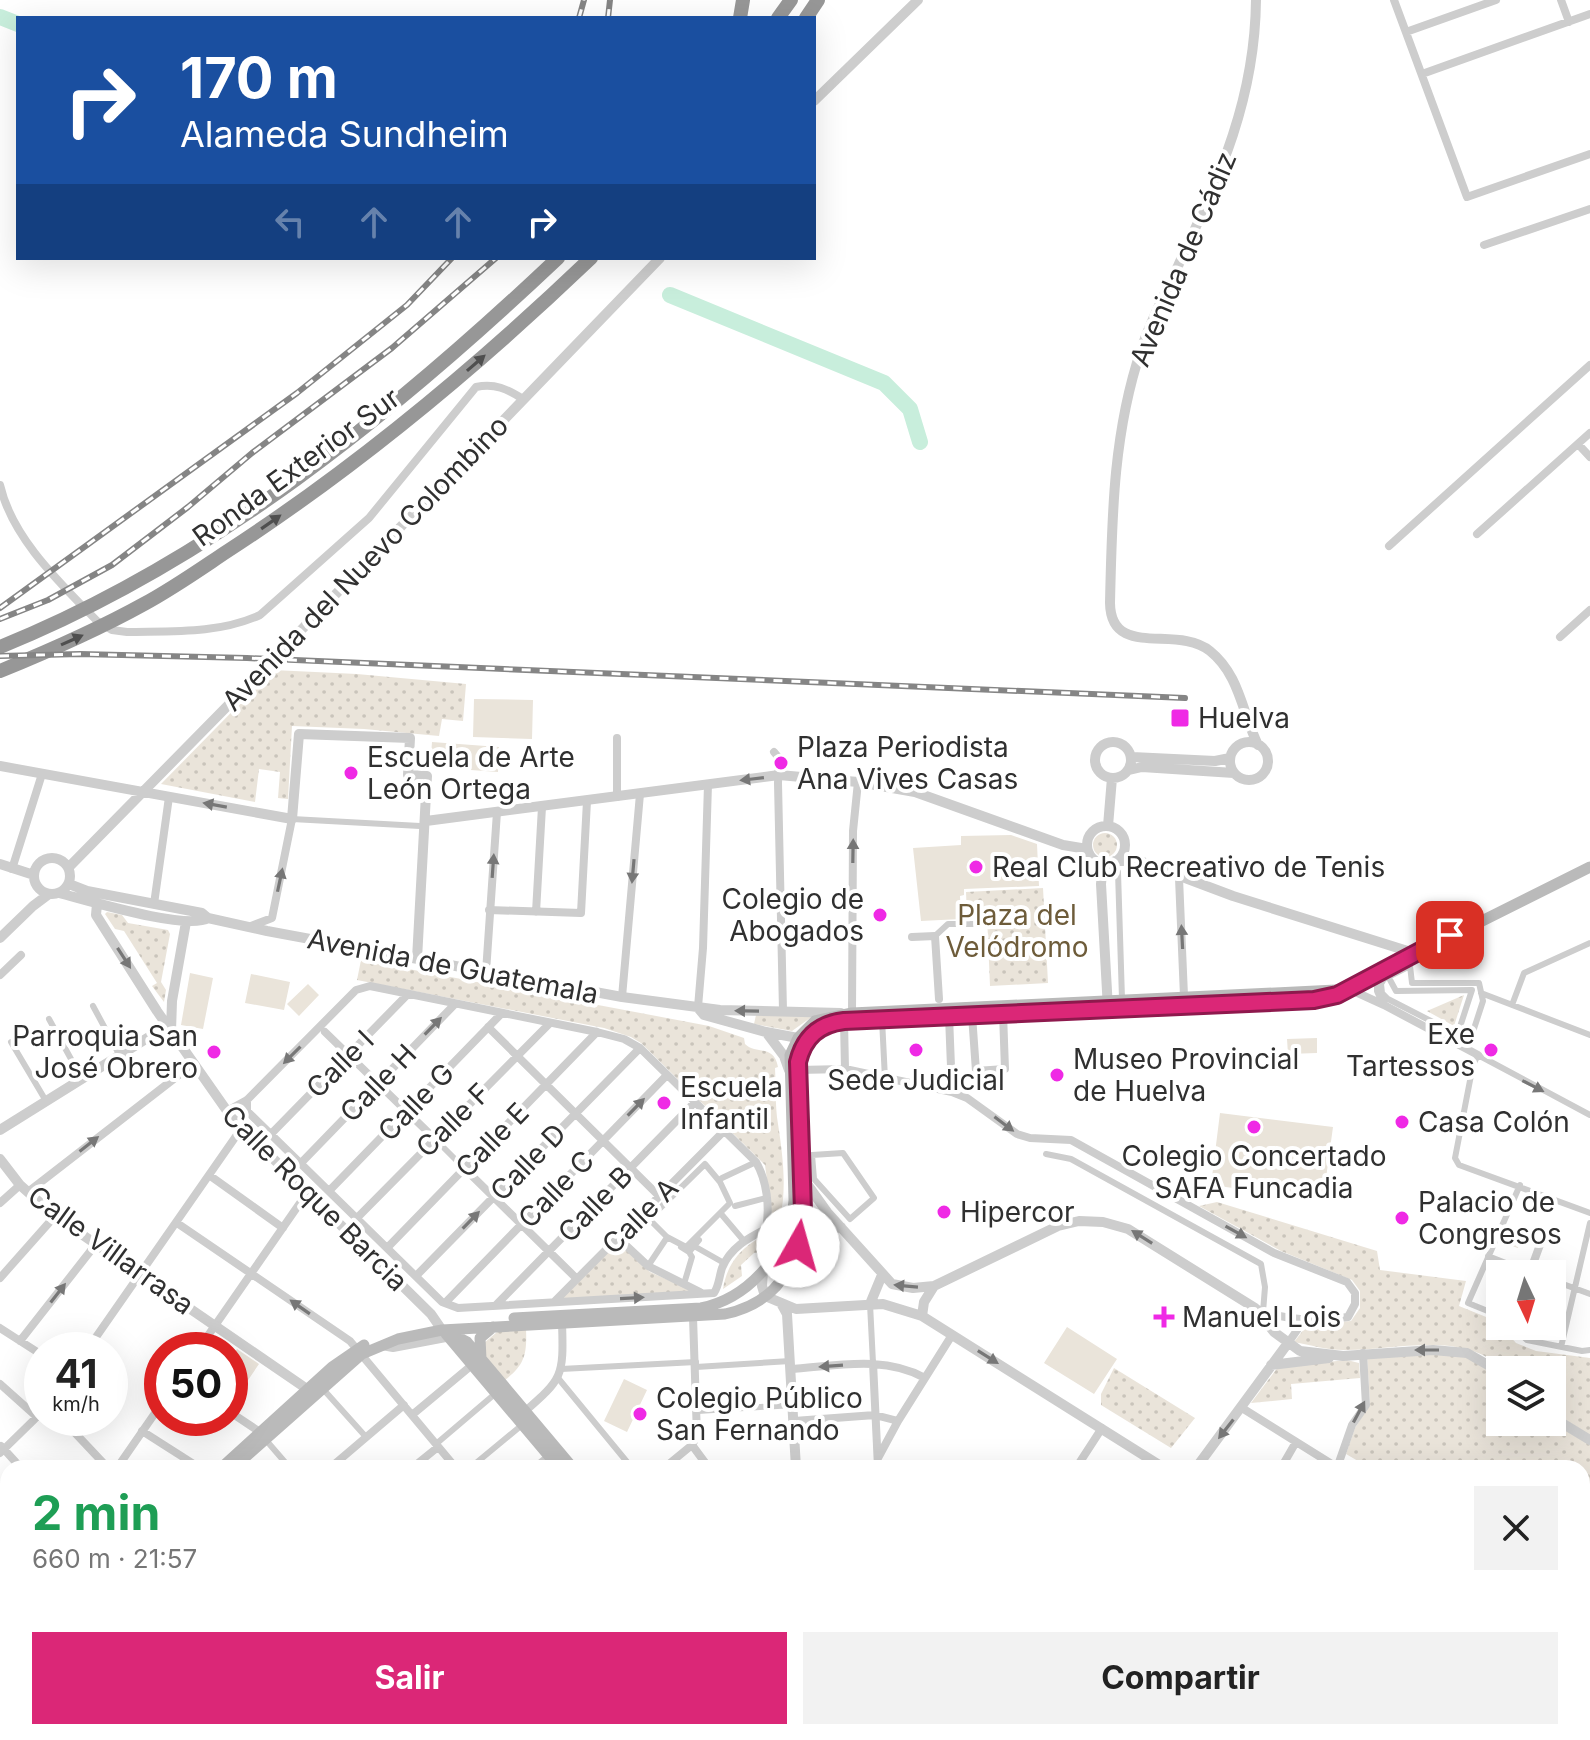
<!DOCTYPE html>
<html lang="es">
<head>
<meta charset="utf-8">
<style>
  :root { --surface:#fff; --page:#f2f2f2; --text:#222; --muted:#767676; --accent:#db2777 }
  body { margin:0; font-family:Inter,sans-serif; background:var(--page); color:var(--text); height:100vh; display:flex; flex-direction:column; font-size:30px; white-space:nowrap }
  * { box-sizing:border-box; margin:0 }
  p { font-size:26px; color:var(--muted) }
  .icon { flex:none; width:44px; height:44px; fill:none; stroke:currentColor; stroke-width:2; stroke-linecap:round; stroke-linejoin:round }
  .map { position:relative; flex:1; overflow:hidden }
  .side { position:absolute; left:0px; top:1460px; width:1590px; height:280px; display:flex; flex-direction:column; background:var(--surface); border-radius:24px 24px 0 0; box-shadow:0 8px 32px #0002 }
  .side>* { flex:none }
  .guide { position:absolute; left:16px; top:16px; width:800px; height:244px; border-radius:0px; box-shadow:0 8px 32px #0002; background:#1a4fa0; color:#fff; overflow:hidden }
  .needle { width:52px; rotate:176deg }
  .fabs { position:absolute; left:1486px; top:1260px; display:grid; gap:16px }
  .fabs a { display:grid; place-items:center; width:80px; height:80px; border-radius:0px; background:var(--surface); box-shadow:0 8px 32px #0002; font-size:40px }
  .speed { position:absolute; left:24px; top:1332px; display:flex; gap:16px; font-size:40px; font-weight:700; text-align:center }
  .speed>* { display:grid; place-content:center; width:104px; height:104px; border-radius:50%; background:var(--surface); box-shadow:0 8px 32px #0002; line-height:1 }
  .speed small { font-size:20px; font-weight:400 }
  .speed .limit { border:12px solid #d22; background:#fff; color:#111 }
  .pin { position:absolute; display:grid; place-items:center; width:68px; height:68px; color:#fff; margin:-34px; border-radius:16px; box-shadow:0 4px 12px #0006 }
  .me { position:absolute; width:88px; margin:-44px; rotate:7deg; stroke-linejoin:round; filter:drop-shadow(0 0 6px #0008) }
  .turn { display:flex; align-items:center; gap:28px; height:168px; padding:0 32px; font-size:36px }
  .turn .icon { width:104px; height:104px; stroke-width:2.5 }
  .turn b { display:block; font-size:56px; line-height:68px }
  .lanes { display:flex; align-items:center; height:76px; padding:0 32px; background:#0003; justify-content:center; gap:40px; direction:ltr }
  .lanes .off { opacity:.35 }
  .round { display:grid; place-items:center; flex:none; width:84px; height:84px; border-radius:0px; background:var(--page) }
  .head { display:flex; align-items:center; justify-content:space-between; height:136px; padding:0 32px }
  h1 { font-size:48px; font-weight:700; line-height:60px; color:#1e9e55 }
  .primary-button { display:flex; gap:16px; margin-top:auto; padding:16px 32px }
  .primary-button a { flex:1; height:92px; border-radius:0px; background:var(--accent); color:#fff; font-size:32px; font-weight:700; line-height:92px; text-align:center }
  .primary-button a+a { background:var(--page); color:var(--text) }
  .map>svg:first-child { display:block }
</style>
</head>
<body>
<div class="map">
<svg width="1590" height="1740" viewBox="0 0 1590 1740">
  <defs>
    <pattern id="green-dots" width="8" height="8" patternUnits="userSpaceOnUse" patternTransform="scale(2)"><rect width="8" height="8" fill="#eae4da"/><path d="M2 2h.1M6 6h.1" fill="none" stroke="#c9c4bb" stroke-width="1.8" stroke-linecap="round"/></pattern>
  </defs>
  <rect width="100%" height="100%" fill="#fff"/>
  <path fill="url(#green-dots)" d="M273,670L357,674L466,684L463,721L442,719L439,736L364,729L292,726L288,799L278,798L280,772L259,769L255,802L161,784Z
    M1093 845a12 12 0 1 1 24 0a12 12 0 1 1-24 0Z
    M1043,888L1048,983L990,986L987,915L967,916L966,892Z
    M107,912L122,915L128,923L168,930L170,934L161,982L166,990L164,1002L152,986L157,983L124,931L115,929L105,914Z
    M361,960L709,1026L744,1038L745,1044C756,1055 774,1044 778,1067L775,1068C776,1086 775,1106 778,1124C784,1164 791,1214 766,1251L754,1253L741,1265L742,1276L723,1289C726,1269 736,1253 753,1242C761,1236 768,1234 773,1225L765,1165L641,1043L631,1037L604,1028L357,980Z
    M1464,995L1454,1026L1427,1011Z
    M756,1015L813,1016L792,1031L754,1024Z
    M1217,1202L1377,1251L1380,1270L1466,1281L1459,1306L1496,1321L1516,1343L1536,1351L1590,1358V1435L1552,1412V1370H1504C1463,1329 1394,1351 1343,1350C1327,1350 1310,1345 1294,1342L1308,1324L1351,1321L1360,1308V1291L1352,1280L1281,1251L1199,1206Z
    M1510,1227L1523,1232L1518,1248L1503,1243Z
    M618,1242L650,1272L689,1289V1292L561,1299Z
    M526,1329C527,1354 525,1365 505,1380L486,1359L484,1343L497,1332Z
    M1432,1353L1467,1357L1500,1377V1422H1552L1590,1445V1592L1582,1598V1468H1370L1346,1454L1355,1428L1370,1404L1367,1356Z
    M1347,1360L1359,1363L1360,1378L1291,1384L1292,1399L1251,1403L1278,1367Z
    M1114,1368L1195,1418L1171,1448L1101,1405V1394Z
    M222,1732H473L489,1740H232Z"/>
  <path fill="#eae4da" d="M474,699L533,700L532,739L473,737Z
    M432,742L499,747L498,772L430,767Z
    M1011,835L1037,844L1039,886L964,889V895L960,896L961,919L921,921L913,848L961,845V836Z
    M190,973L213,978L203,1029L181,1025Z
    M251,974L290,982L284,1010L245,1003Z
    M308,984L319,995L299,1016L287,1004Z
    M1317,1038V1053L1288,1054L1287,1039Z
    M1220,1113L1333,1127L1323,1200L1211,1185Z
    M1067,1327L1117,1359L1094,1394L1044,1363Z
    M237,1349L259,1364L233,1402L230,1400V1359Z
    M624,1379L647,1390L627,1432L604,1421Z"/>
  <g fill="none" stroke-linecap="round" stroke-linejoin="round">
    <path stroke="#c8eedc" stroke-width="16" d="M0,17L18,24
      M670,295L884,383L910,409L920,442"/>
    <path stroke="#cdcdcd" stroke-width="6" d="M292,819L420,826
      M1118,872L1122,999
      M935,936L948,924H987
      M1410,966L1412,983H1479L1483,1001L1470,1041L1388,999L1382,993L1381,984L1384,979Z
      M1389,978L1396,991L1472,990L1457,1036
      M1481,993L1590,1035
      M1512,1005L1524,973L1590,943
      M93,1006L120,1056
      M49,1019L82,1079
      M882,1019L885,1079
      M11,1042L46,1101
      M1590,1115L1478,1055L1473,1065L1455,1158L1459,1165L1590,1213
      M435,1139L464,1168
      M843,1153L874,1198L850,1219L814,1179L812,1155Z
      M1046,1154L1071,1159L1261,1264L1265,1287L1263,1312
      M705,1164L720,1182L730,1203L686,1247L667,1237L649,1219Z
      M722,1178L756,1162
      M735,1206L766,1198
      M722,1215L744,1241
      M694,1246L724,1263
      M681,1247L689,1252L699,1240
      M1488,1256L1534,1274
      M648,1266L666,1239
      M1552,1280L1590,1294
      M684,1284L692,1257L689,1252
      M870,1304L873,1363
      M1500,1316L1468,1303L1520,1185
      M1512,1326L1527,1340L1582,1351L1590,1350
      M1561,1347L1590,1223
      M696,1367L790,1361
      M561,1369L696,1362
      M558,1378L632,1468
      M323,1389L366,1437
      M698,1411L793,1405
      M265,1439L290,1468
      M436,1444L496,1393
      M470,1468L522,1425
      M533,1468L544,1459
      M909,1740L931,1732"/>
    <path stroke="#cdcdcd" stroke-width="8" d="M1394,0L1467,197L1590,154
      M1561,0L1569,22
      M1406,32L1496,0
      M1422,74L1590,14
      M1484,245L1590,209
      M1578,444L1590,457
      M0,485C12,538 60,583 97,621L112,630L127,632C172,631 218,634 260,615L369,518L476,387C495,383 507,389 523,399
      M1477,534L1590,433
      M1389,546L1590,365
      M1560,637L1590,610
      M617,738V797
      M774,752L779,758L778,783L783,1011
      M12,869L42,774
      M1179,878L1184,996
      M154,904L169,797
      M489,910L581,913L587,801
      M536,912L542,807
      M251,926L272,918L292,819
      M912,937L935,936L939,999
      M486,972L497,812
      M1378,974V991L1384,1004
      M0,975L21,955
      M1349,989L1384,1005L1478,1055
      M622,997L640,794
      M698,1007L703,948L708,784
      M852,1013L853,831L858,782
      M972,1015L976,1071L1005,1069L1003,1013
      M949,1016L952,1092
      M844,1021L845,1069
      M488,1027L659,1196
      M325,1032L435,1139
      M798,1070L845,1069L952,1092L967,1098L1017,1134L1030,1138L1071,1140L1274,1253L1347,1282L1355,1293V1304L1348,1317C1317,1322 1285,1321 1255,1308
      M227,1111L247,1100L356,990L370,986L597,1032L624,1039L640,1048L756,1162C767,1181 770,1207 766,1229C748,1238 730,1248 722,1268C719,1277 719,1286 714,1293L458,1308L442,1302L247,1111V1100
      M271,1134L408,994
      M301,1163L455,1004
      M464,1168L577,1279
      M209,1175L283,1228
      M329,1191L502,1013
      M28,1192L184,1071L192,1062
      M0,1203L20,1185
      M357,1218L550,1023
      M177,1223L350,1341L456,1468
      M618,1238L648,1266L700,1292
      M388,1247L597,1032
      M1530,1272L1541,1242
      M416,1276L640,1048
      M0,1278L55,1216
      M555,1301L725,1130
      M445,1303L667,1075
      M496,1305L695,1102
      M0,1328L42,1355
      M20,1341L96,1244
      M1288,1343L1305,1319
      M382,1346L393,1348L451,1337
      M87,1350L241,1129
      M198,1350L300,1203L309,1194
      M873,1363L878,1467
      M790,1369C836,1366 884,1355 925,1378
      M0,1384L37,1417
      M1242,1408L1338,1468
      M230,1412L260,1432
      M522,1414C562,1379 564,1378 562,1323
      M412,1415L472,1365
      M61,1418L108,1468
      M794,1421L875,1415L898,1421
      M142,1431L200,1468
      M692,1445L709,1468
      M1,1446L21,1468
      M0,1453L42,1412
      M878,1458L898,1421L952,1335
      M117,1468L162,1403
      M330,1468L404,1405
      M412,1468L438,1447
      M664,1468L692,1445L697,1436L693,1317
      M840,1468H890
      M1076,1468L1102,1428
      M1281,1468L1296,1442
      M1337,1468L1352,1425L1366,1405L1363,1353
      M1360,1468H1364
      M1582,1602L1590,1597
      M0,1606L8,1615
      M0,1683L8,1689
      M69,1732L80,1740
      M473,1732L489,1740
      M585,1732L591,1740
      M646,1732L653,1740
      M708,1732L714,1740
      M1322,1739L1328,1732
      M101,1740L106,1732
      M547,1740L557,1732
      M656,1740L666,1732
      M1429,1740L1436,1732"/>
    <path stroke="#cdcdcd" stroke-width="10" d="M1256,0C1255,101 1219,177 1178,266C1165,294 1150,321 1141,350C1113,433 1112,517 1110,603C1111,660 1177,624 1210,651C1240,675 1242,713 1258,745
      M814,101L918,0
      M1095 760a18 18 0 1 1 36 0a18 18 0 1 1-36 0Z
      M1230 761a19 19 0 1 1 38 0a19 19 0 1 1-38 0Z
      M1132,757L1215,761L1230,758
      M0,766L292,819L299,734L410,738L408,775L427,776L417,959
      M1129,770L1142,767L1234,773
      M426,821L779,775L858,782L915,792L1063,845L1087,849
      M1108,826L1112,778
      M1087 845a19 19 0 1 1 38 0a19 19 0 1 1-38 0Z
      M34 876a18 18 0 1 1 36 0a18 18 0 1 1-36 0Z
      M1115,861H1140L1233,896L1414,953
      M0,864L34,875
      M1103,864L1101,884L1108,1009
      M69,867L251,682L660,258
      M69,884L87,891L202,913L208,918L267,931L622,997L720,1010L841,1013
      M59,893C87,900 187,931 208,918
      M97,904L96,915L157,1011L232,1118L431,1314L442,1330
      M0,938L33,906L49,894
      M699,1009L704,1015L766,1032L798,1038L804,1042
      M171,1031L172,1001L186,922
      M766,1032L784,1056L789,1070
      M0,1130L157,1032L171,1031
      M0,1159L20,1185L55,1216L307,1389
      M802,1177L827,1212L892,1284L913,1288L934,1286L1058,1226L1079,1221L1103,1222L1128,1229L1255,1308L1274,1332L1300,1351L1343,1356L1433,1350L1467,1353L1500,1372
      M792,1235L808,1230L841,1227
      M763,1271L762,1286L765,1296L796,1309L883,1304L922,1316L1164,1468
      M781,1303L787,1314L796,1468
      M870,1304L882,1275
      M922,1316L924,1302L934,1286
      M1271,1365L1329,1358
      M1552,1417L1590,1440
      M1196,1468L1288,1343
      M0,1521L8,1529
      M222,1732L232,1740
      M1481,1732L1495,1740
      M429,1740L432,1732
      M765,1740L775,1732
      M1027,1740L1031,1732"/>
    <path stroke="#bababa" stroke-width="11" d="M514,1318L701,1308C750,1298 791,1250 794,1200L790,1055L798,1038L815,1021L852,1013L1336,990
      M443,1330L467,1342L573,1468
      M446,1334L559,1468
      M481,1359L480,1338L493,1327
      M221,1468L332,1367L364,1345
      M233,1468L362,1354L398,1339L442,1330L725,1314C831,1291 797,1170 798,1092C798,1071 797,1050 812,1033C818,1028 827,1025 834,1022L1328,998L1590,867
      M0,1666L8,1659
      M776,1732L779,1740
      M809,1740L811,1732"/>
    <path stroke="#979797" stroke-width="14" d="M740,18L743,0
      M778,18L791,0
      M806,18L818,0
      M0,647C211,562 394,413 558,258
      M0,671C49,651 97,630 144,604C172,589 199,570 226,552C357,467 478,366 591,258"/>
    <g stroke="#858585" stroke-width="6">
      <path id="rail" d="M579,18L584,0
        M608,18L610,0
        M0,608L297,393L407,305L452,258
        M0,619L48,600L112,565L188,507L252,453L392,348L496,258
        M0,656L80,654L247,658L1185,698"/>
    </g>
    <use href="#rail" stroke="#fff" stroke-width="3" stroke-dasharray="9" stroke-linecap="butt"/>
  </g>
  <defs><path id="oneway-solid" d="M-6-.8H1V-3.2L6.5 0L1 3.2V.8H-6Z" transform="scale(2)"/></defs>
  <g fill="#4f4f4f">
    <use href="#oneway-solid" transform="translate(476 363) rotate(-41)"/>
    <use href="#oneway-solid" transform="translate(271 522) rotate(-35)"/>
    <use href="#oneway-solid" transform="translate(72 640) rotate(-24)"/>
  </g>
  <g fill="#777">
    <use href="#oneway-solid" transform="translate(752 779) rotate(173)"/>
    <use href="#oneway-solid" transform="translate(215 805) rotate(-170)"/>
    <use href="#oneway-solid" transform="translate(853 851) rotate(-89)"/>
    <use href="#oneway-solid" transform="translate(493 866) rotate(-86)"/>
    <use href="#oneway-solid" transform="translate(633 871) rotate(95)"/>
    <use href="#oneway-solid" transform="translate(280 880) rotate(-78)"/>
    <use href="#oneway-solid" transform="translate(1182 937) rotate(-93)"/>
    <use href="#oneway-solid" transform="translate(124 958) rotate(57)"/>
    <use href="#oneway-solid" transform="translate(747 1011) rotate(-179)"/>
    <use href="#oneway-solid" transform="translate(433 1026) rotate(-46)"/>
    <use href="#oneway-solid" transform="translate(292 1055) rotate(135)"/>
    <use href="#oneway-solid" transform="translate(1533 1086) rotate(27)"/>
    <use href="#oneway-solid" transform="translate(636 1107) rotate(-46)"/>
    <use href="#oneway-solid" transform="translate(1004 1124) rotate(37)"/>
    <use href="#oneway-solid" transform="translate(89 1144) rotate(-38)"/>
    <use href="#oneway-solid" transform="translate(471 1220) rotate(-46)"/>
    <use href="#oneway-solid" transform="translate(1236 1232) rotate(29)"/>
    <use href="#oneway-solid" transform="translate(1142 1237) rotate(-148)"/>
    <use href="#oneway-solid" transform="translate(906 1286) rotate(-175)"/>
    <use href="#oneway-solid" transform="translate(58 1293) rotate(-52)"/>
    <use href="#oneway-solid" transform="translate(632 1298) rotate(-3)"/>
    <use href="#oneway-solid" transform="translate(300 1307) rotate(-145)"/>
    <use href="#oneway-solid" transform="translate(1427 1350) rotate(-180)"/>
    <use href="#oneway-solid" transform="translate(988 1357) rotate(32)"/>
    <use href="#oneway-solid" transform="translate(831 1366) rotate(176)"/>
    <use href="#oneway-solid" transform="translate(1359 1412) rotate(-62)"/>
    <use href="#oneway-solid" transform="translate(1226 1429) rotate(128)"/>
  </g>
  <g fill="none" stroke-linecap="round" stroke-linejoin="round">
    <g stroke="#8e194d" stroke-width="20">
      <path id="route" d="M798,1246L803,1211L798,1062C804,1037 819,1024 844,1021L1314,1000L1337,995L1450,935"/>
    </g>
    <use href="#route" stroke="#db2777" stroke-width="14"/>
  </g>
  <g fill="#ef29e5" stroke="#fff" stroke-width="3">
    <rect x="1170" y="708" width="20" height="20" rx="4"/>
    <circle cx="781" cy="763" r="8"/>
    <circle cx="351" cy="773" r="8"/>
    <circle cx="976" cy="867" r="8"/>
    <circle cx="880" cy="915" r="8"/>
    <circle cx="916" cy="1050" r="8"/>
    <circle cx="1491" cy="1050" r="8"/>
    <circle cx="214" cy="1052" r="8"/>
    <circle cx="1057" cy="1075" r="8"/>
    <circle cx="664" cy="1103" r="8"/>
    <circle cx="1402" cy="1122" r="8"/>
    <circle cx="1254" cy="1127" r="8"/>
    <circle cx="944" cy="1212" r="8"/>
    <circle cx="1402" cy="1218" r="8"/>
    <path d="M1160 1305h8v8h8v8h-8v8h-8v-8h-8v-8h8z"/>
    <circle cx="640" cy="1414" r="8"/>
  </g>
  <g text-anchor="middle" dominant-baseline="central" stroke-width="8" stroke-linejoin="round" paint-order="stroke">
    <g font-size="28" fill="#303030" stroke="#fff">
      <text transform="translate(1183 259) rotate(-67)">Avenida de Cádiz</text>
      <text transform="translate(296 467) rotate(-36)">Ronda Exterior Sur</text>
      <text transform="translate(365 563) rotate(-46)">Avenida del Nuevo Colombino</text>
      <text transform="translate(453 966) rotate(11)">Avenida de Guatemala</text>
      <text transform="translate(340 1064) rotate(-45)">Calle I</text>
      <text transform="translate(378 1083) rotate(-46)">Calle H</text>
      <text transform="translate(416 1102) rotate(-46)">Calle G</text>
      <text transform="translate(453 1120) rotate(-45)">Calle F</text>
      <text transform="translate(492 1140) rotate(-46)">Calle E</text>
      <text transform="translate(528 1162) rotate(-46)">Calle D</text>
      <text transform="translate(556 1189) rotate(-46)">Calle C</text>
      <text transform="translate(315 1198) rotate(45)">Calle Roque Barcia</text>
      <text transform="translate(595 1204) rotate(-46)">Calle B</text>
      <text transform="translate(640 1216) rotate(-45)">Calle A</text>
      <text transform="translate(111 1250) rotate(36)">Calle Villarrasa</text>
    </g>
    <g font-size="28" fill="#303030" stroke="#fff" text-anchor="start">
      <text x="1198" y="718">Huelva</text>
      <text x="797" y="747">Plaza Periodista<tspan x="797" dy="32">Ana Vives Casas</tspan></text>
      <text x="367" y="757">Escuela de Arte<tspan x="367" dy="32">León Ortega</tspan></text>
      <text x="992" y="867">Real Club Recreativo de Tenis</text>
      <text x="864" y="899" text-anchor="end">Colegio de<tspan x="864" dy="32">Abogados</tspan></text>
      <text x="1475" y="1034" text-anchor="end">Exe<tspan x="1475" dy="32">Tartessos</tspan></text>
      <text x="198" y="1036" text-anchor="end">Parroquia San<tspan x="198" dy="32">José Obrero</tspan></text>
      <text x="1073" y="1059">Museo Provincial<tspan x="1073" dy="32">de Huelva</tspan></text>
      <text x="916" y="1080" text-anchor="middle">Sede Judicial</text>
      <text x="680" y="1087">Escuela<tspan x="680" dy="32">Infantil</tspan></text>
      <text x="1418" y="1122">Casa Colón</text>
      <text x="1254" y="1156" text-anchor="middle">Colegio Concertado<tspan x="1254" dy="32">SAFA Funcadia</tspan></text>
      <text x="1418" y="1202">Palacio de<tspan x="1418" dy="32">Congresos</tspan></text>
      <text x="960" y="1212">Hipercor</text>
      <text x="1182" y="1317">Manuel Lois</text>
      <text x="656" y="1398">Colegio Público<tspan x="656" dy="32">San Fernando</tspan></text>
    </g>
    <g font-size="28" fill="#6e5c3a" stroke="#fff">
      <text x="1017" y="915">Plaza del<tspan x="1017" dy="32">Velódromo</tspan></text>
    </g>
  </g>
</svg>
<div class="fabs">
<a><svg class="needle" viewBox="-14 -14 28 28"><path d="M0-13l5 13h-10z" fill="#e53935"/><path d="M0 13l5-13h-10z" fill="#767676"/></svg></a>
<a><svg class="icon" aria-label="layers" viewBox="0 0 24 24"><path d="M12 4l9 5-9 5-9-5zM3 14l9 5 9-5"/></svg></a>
</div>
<div class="speed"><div>41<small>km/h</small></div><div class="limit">50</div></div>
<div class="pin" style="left:1450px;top:935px;background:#d93025"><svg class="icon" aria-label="arrive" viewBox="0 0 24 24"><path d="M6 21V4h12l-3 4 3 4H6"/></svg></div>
<svg class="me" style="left:798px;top:1246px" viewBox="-20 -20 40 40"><circle r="19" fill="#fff"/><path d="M0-13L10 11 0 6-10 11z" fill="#db2777"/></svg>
<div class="guide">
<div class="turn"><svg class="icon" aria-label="right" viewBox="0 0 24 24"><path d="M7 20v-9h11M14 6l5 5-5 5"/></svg><div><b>170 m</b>Alameda Sundheim</div></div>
<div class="lanes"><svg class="icon off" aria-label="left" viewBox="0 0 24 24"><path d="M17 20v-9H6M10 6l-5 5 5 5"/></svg><svg class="icon off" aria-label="ahead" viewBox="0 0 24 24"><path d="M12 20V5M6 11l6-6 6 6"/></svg><svg class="icon off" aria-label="ahead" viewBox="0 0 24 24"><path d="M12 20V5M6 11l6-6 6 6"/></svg><svg class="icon" aria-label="right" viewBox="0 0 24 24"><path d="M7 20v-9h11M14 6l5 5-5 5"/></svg></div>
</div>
<section class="side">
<div class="head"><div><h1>2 min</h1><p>660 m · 21:57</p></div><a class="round"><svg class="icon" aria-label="close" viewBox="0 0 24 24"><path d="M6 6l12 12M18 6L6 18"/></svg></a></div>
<div class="primary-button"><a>Salir</a><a>Compartir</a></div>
</section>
</div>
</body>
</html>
